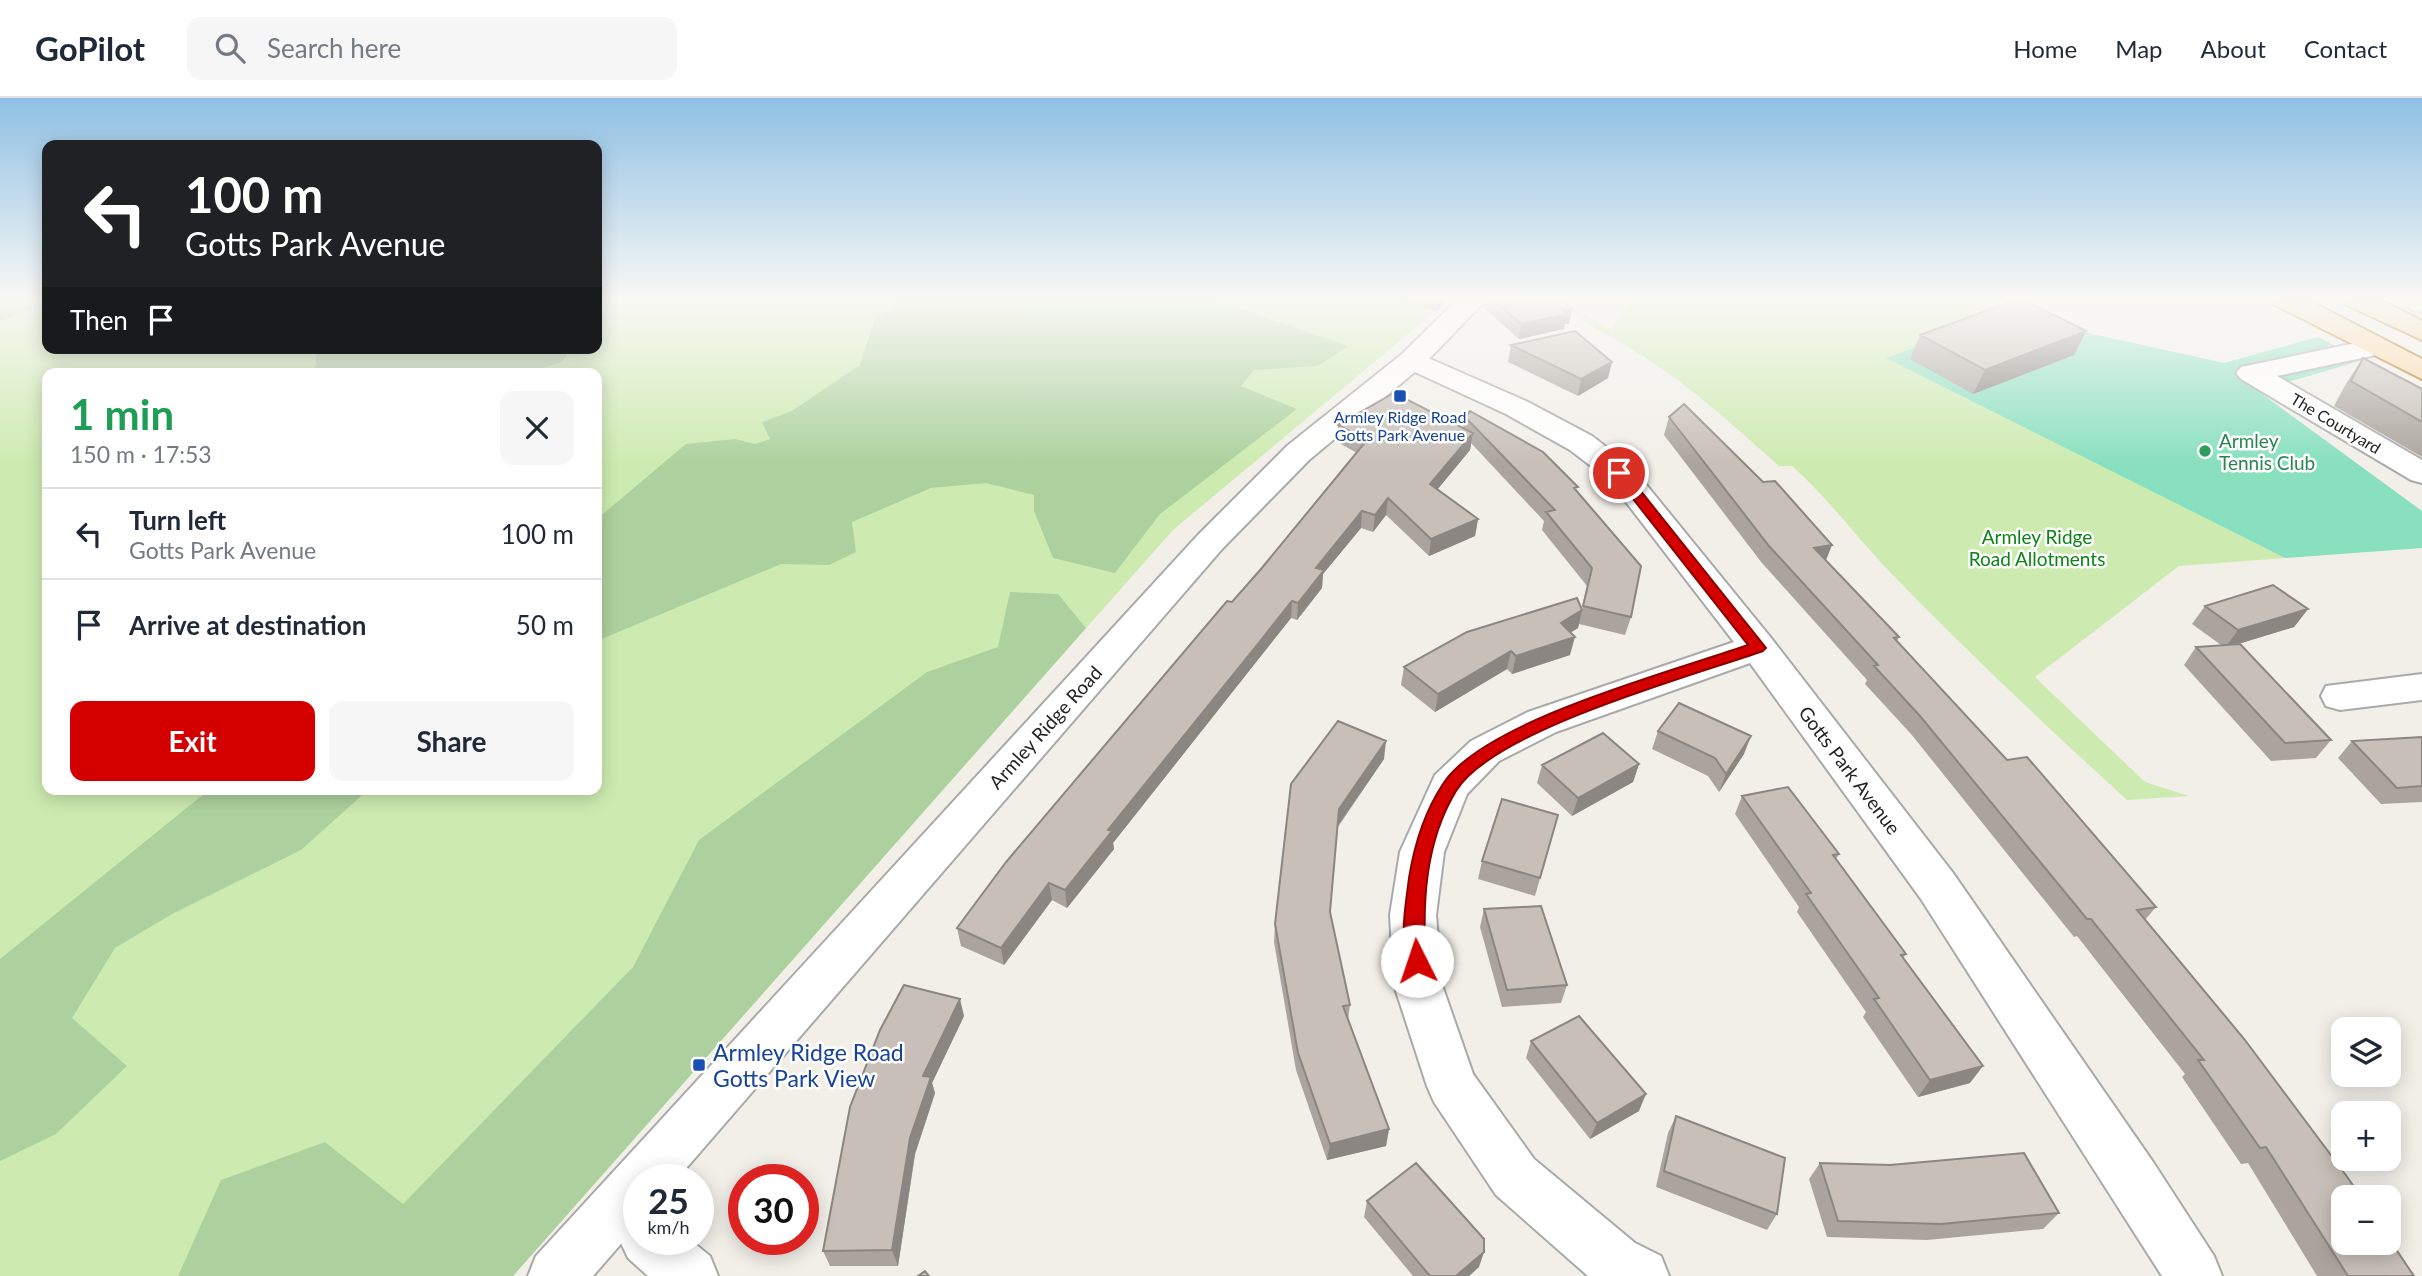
<!DOCTYPE html>
<html lang="en">
<head>
<meta charset="utf-8">
<style>
  :root { --surface:#fff; --page:#f6f6f7; --text:#1f2937; --muted:#747a83; --line:#e0e1e3; --accent:#d40000 }
  body { margin:0; font-family:Lato,sans-serif; background:var(--page); color:var(--text); height:100vh; display:flex; flex-direction:column; font-size:26px; white-space:nowrap }
  * { box-sizing:border-box; margin:0 }
  p { font-size:23px; color:var(--muted) }
  .icon { flex:none; width:38px; height:38px; fill:none; stroke:currentColor; stroke-width:2; stroke-linecap:round; stroke-linejoin:round }
  .map { position:relative; flex:1; overflow:hidden }
  .drawer { position:absolute; left:42px; top:270px; width:560px; height:427px; display:flex; flex-direction:column; background:var(--surface); border-radius:14px; box-shadow:0 4px 18px #0003 }
  .drawer>* { flex:none }
  .hud { position:absolute; left:42px; top:42px; width:560px; height:214px; border-radius:14px; box-shadow:0 4px 18px #0003; background:#202124; color:#fff; overflow:hidden }
  .tools { position:absolute; left:2331px; top:919px; display:grid; gap:14px }
  .tools a { display:grid; place-items:center; width:70px; height:70px; border-radius:14px; background:var(--surface); box-shadow:0 4px 18px #0003; font-size:35px }
  .speed { position:absolute; left:623px; top:1066px; display:flex; gap:14px; font-size:35px; font-weight:700; text-align:center }
  .speed>* { display:grid; place-content:center; width:91px; height:91px; border-radius:50%; background:var(--surface); box-shadow:0 4px 18px #0003; line-height:1 }
  .speed small { font-size:18px; font-weight:400 }
  .speed .limit { border:10px solid #d22; background:#fff; color:#111 }
  .pin { position:absolute; display:grid; place-items:center; width:60px; height:60px; color:#fff; margin:-30px; border:4px solid #fff; border-radius:50%; box-shadow:0 2px 7px #0007 }
  .me { position:absolute; width:77px; margin:-38px; rotate:356deg; stroke-linejoin:round; filter:drop-shadow(0 0 5px #0008) }
  .turn { display:flex; align-items:center; gap:24px; height:147px; padding:0 28px; font-size:32px }
  .turn .icon { width:91px; height:91px; stroke-width:2.5 }
  .turn b { display:block; font-size:49px; line-height:60px }
  .then { display:flex; align-items:center; height:66px; padding:0 28px; background:#0003; gap:14px; font-size:26px }
  .round { display:grid; place-items:center; flex:none; width:74px; height:74px; border-radius:14px; background:var(--page) }
  .headline { display:flex; align-items:center; justify-content:space-between; height:119px; padding:0 28px }
  h1 { font-size:42px; font-weight:700; line-height:52px; color:#1e9e55 }
  .cta { display:flex; gap:14px; margin-top:auto; padding:14px 28px }
  .cta a { flex:1; height:80px; border-radius:14px; background:var(--accent); color:#fff; font-size:28px; font-weight:700; line-height:80px; text-align:center }
  .cta a+a { background:var(--page); color:var(--text) }
  ul { padding:0; list-style:none }
  li { display:flex; align-items:center; gap:21px; height:91px; padding:0 28px; border-top:2px solid var(--line) }
  li div { flex:1 }
  li b { display:block; font-size:26px }
  li em { font-style:normal }
  header { display:flex; align-items:center; gap:42px; box-sizing:border-box; height:98px; padding:0 35px; background:var(--surface); border-bottom:2px solid var(--line) }
  header strong { font-size:33px }
  nav { display:flex; gap:38px; margin-inline-start:auto; font-size:24px }
  .search { width:490px; height:63px; background:var(--page); display:flex; align-items:center; gap:18px; box-sizing:border-box; padding:0 24px; border-radius:14px; color:var(--muted); font-size:26px }
  .map>svg:first-child { display:block }
</style>
</head>
<body>
<header>
<strong>GoPilot</strong>
<div class="search"><svg class="icon" aria-label="search" viewBox="0 0 24 24"><circle cx="10" cy="10" r="6"/><path d="M15 15l6 6"/></svg>Search here</div>
<nav><a>Home</a><a>Map</a><a>About</a><a>Contact</a></nav>
</header>
<div class="map">
<svg width="2422" height="1178" viewBox="0 0 2422 1178">
  <rect width="100%" height="100%" fill="#f2efe9"/>
  <path fill="#cdebb0" fill-rule="evenodd" d="M597,201H1450L1173,432L513,1178H0V223L47,206V250H597ZM47,275H597V691H47Z
    M1556,201L1614,233L1612,226L1634,201H1984L2002,216L1887,260L2285,460L2179,468L2035,579L2145,684L2189,698L2127,702C2045,627 1963,550 1885,469C1854,436 1826,398 1792,368H1779C1736,330 1694,291 1646,260C1616,240 1582,226 1556,201Z"/>
  <path fill="#add19e" d="M0,201H47V206L0,223Z
    M894,201H1212L1348,248L1318,268L1254,272L1241,288L1297,311L1160,416L1115,475L1053,460L1034,413V397L986,385L931,390L852,424L856,454L829,467L781,466L597,543V421L686,346L735,341L755,346L770,341L762,324L792,313L860,267L875,220L893,211Z
    M316,250H571L562,264L528,275H310L316,267Z
    M1010,494L1058,496L1086,530L513,1178H178L221,1082L325,1044L403,1106L633,869L699,742L927,574L998,549Z
    M210,691H369L301,752L172,816L115,850L72,920L127,968L56,1036L0,1063V861Z"/>
  <path fill="#88e0be" d="M2002,216L2224,265L2318,239L2363,262L2258,293L2422,413V450L2285,460L1886,260Z"/>
  <g fill="none" stroke-linecap="round" stroke-linejoin="round">
    <g stroke="#a9a9a9" stroke-width="4">
      <path id="minor" d="M2401,201H2422V214L2412,212Z
        M2375,241L2385,243L2389,249L2385,255L2277,278L2422,362V385L2411,382L2241,281L2236,275L2241,269Z
        M1412,253L1528,304L1592,338L1631,368L1771,540L1953,775L2153,1064L2214,1158L2222,1178H2162L1921,801L1750,565L1556,634L1499,663L1467,696L1444,754L1436,817L1442,887L1473,976L1534,1061L1635,1145L1661,1158L1669,1178H1588L1496,1097L1434,1004L1427,988L1394,887L1390,817L1400,754L1435,677L1471,643L1528,614L1734,544L1609,382L1570,352L1506,316L1402,268L1398,262L1402,256Z
        M2422,576V602L2340,612L2326,608L2321,598L2326,588Z
        M639,1117V1141H689L710,1158L718,1178H648L628,1160L619,1141L628,1122Z"/>
    </g>
    <g stroke="#a9a9a9" stroke-width="4">
      <path id="tertiary" d="M1458,201H1487L1422,268L1309,362L1222,451L676,1082H639V1125L593,1178H528L536,1158L1198,437L1287,348L1402,256Z"/>
    </g>
    <g stroke="#a06b00" stroke-width="4">
      <path id="primary" d="M2272,201H2306L2422,261V281L2275,207Z
        M2344,201H2379L2422,223V242L2347,207Z"/>
    </g>
    <use href="#minor" fill="#fff" fill-rule="evenodd"/>
    <use href="#tertiary" fill="#fff" fill-rule="evenodd"/>
    <use href="#primary" fill="#fcd6a4" fill-rule="evenodd"/>
  </g>
  <path fill="#aba49e" d="M1393,201H1448L1437,213Z
    M1484,201H1561L1569,226H1565L1564,231L1519,241L1483,209Z
    M2086,233L2074,257L1973,296L1910,261L1920,237Z
    M1511,247L1608,280L1578,298L1508,264Z
    M2363,260L2422,291V359L2334,308L2347,284Z
    M1465,319L1577,394L1631,519L1625,537L1579,526L1578,530L1570,535V557L1512,576L1507,571L1435,614L1401,587L1404,569L1582,512L1587,488L1542,432L1544,423L1471,345L1470,352L1437,392L1478,421L1475,438L1429,458L1386,417L1373,434L1361,430L1323,476L1322,490L1297,522L1291,520L1260,559L1113,745L1114,751L1067,810L1052,802L1004,867L961,848L957,830L1261,471L1357,355L1337,344L1338,327L1463,330Z
    M1669,319L1826,463L1899,539L1897,543L2007,662L2156,809L2145,822L2414,1178H2317L2248,1065L2241,1066L2182,979L2185,976L2077,838L2074,839L1911,636L1865,586L1867,582L1762,465L1664,337Z
    M2205,508L2308,511L2294,529L2238,546L2331,642L2316,660L2271,663L2184,567L2196,549L2221,547L2192,526Z
    M1658,633L1744,656L1719,694L1708,678L1652,651Z
    M2422,639V704L2381,706L2338,660L2352,643Z
    M1384,661L1338,729L1330,814L1350,907L1348,922L1389,1031L1386,1048L1327,1062L1296,972L1274,844L1275,826L1291,686Z
    M1639,666L1633,684L1572,718L1537,685L1542,667Z
    M1742,698L1839,756L1836,761L1906,856L1903,860L1970,985L1918,999L1863,919L1866,914L1797,814L1799,809L1735,716Z
    M1558,717L1535,798L1478,781L1482,763Z
    M1484,811L1567,887L1561,905L1502,909L1480,829Z
    M964,918L932,985L935,995L915,1056L898,1168H830L823,1153Z
    M1531,943L1639,1013L1590,1041L1526,960Z
    M1676,1018L1777,1116L1767,1132L1656,1089L1668,1035Z
    M1820,1065L2059,1115L2043,1131L1927,1142L1827,1139L1809,1081Z
    M1367,1103L1479,1169L1469,1178H1413L1364,1119Z"/>
  <path fill="#8b8681" d="M1438,201H1448L1437,213Z
    M1572,211L1569,226H1565L1564,231L1519,241L1521,226Z
    M2086,233L2074,257L1973,296L1985,272Z
    M1612,264L1608,280L1578,298L1581,281Z
    M1473,335L1470,352L1427,404L1430,386Z
    M1388,400L1386,417L1373,434L1375,417Z
    M1362,413L1361,430L1323,476L1322,490L1297,522L1298,505L1316,470Z
    M1478,421L1475,438L1429,458L1431,441Z
    M1832,447L1825,465L1814,450Z
    M1292,503L1291,520L1113,745L1114,751L1067,810L1065,792L1108,732Z
    M2308,511L2294,529L2225,550L2238,532Z
    M1582,512L1578,530L1556,543L1561,525Z
    M1575,539L1570,557L1512,576L1516,558Z
    M1511,553L1507,571L1435,614L1438,596Z
    M1751,638L1744,656L1719,694L1726,676Z
    M1386,643L1384,661L1337,729L1339,711Z
    M1639,666L1633,684L1572,718L1578,700Z
    M1049,785L1052,802L1004,867L1001,850Z
    M960,901L964,918L932,985L935,995L915,1056L898,1168L892,1152L910,1040L923,978Z
    M1983,968L1970,985L1918,999L1930,982Z
    M1646,996L1639,1013L1590,1041L1597,1025Z
    M1389,1031L1386,1048L1327,1062L1330,1046Z
    M1484,1154L1479,1169L1469,1178H1456Z"/>
  <path fill="#c7bfb8" stroke="#8b8681" stroke-width="2" d="M1493,201H1561L1572,211L1563,213L1567,216L1521,226Z
    M2019,201H2022L2086,233L1985,272L1920,237Z
    M1575,233L1612,264L1581,281L1511,247Z
    M2363,260L2422,291V324L2351,283Z
    M1394,295L1473,335L1430,386L1478,421L1431,441L1388,400L1375,417L1362,413L1316,470L1324,472L1298,505L1292,503L1261,542L1108,732L1112,733L1065,792L1049,785L1001,850L957,830L1006,764L1227,503L1232,504L1261,471L1367,342L1338,327Z
    M1684,306L1763,384L1775,383L1832,447L1814,450L1899,539L1894,540L2007,662L2027,659L2156,809L2137,812L2245,942L2348,1080L2361,1099H2343V1144H2389V1141L2414,1178H2348L2266,1049L2260,1050L2198,962H2204L2091,821H2087L1920,618L1874,568L1878,567L1769,448L1669,319Z
    M1470,313L1543,354L1578,389L1574,390L1641,468L1631,519L1583,508L1592,470L1546,414L1555,412L1465,319Z
    M2273,487L2308,511L2238,532L2205,508Z
    M1577,500L1582,512L1561,525L1575,539L1516,558L1511,553L1438,596L1404,569L1467,534Z
    M2240,546L2331,642L2285,645L2196,549Z
    M1679,605L1751,638L1726,676L1715,660L1658,633Z
    M1338,623L1386,643L1339,711L1330,814L1350,907L1343,908L1389,1031L1330,1046L1298,955L1275,826L1291,686Z
    M1603,635L1639,666L1578,700L1542,667Z
    M2422,639V688L2397,690L2352,643Z
    M1788,689L1839,756L1833,757L1906,856L1901,857L1983,968L1930,982L1874,901L1879,900L1806,796L1811,795L1742,698Z
    M1502,701L1558,717L1540,780L1482,763Z
    M1541,808L1567,887L1507,892L1484,811Z
    M904,887L960,901L923,978L931,979L910,1040L892,1152L823,1153L850,1009L880,932Z
    M1579,918L1646,996L1597,1025L1531,943Z
    M1676,1018L1785,1060L1777,1116L1664,1073Z
    M2024,1055L2059,1115L1941,1126L1838,1123L1820,1065L1890,1067Z
    M1416,1065L1484,1141V1154L1456,1178H1430L1367,1103Z
    M925,1173L929,1178H918Z"/>
  <linearGradient id="sky" x2="0" y2="1"><stop stop-color="#8fc0e4"/><stop offset="0.55" stop-color="#f9f8f5"/><stop offset="1" stop-color="#f9f8f5" stop-opacity="0"/></linearGradient>
  <rect width="2422" height="366" fill="url(#sky)"/>
  <path fill="#d40000" stroke="#8a0000" stroke-width="2" d="M1619,371L1624,372L1766,550L1763,553C1692,578 1493,632 1456,693C1425,744 1422,805 1426,863L1423,869H1410C1398,845 1406,806 1409,780C1414,749 1425,713 1443,686C1483,623 1674,573 1748,547L1615,378L1613,375Z"/>
  <g fill="#1a4fb4" stroke="#fff" stroke-width="2.5">
    <rect x="1393" y="291" width="14" height="14" rx="3.5"/>
    <rect x="692" y="960" width="14" height="14" rx="3.5"/>
  </g>
  <circle fill="#2e9e5b" stroke="#fff" stroke-width="2.5" cx="2205" cy="353" r="7"/>
  <g text-anchor="middle" dominant-baseline="central" stroke-width="5" stroke-linejoin="round" paint-order="stroke">
    <g font-size="16" fill="#164399" stroke="#fff">
      <text x="1400" y="318">Armley Ridge Road<tspan x="1400" dy="18">Gotts Park Avenue</tspan></text>
    </g>
    <g font-size="16" fill="#222" stroke="#fff">
      <text transform="translate(2336 325) rotate(31)">The Courtyard</text>
    </g>
    <g font-size="19" fill="#27864d" stroke="#fff" text-anchor="start">
      <text x="2219" y="342">Armley<tspan x="2219" dy="22">Tennis Club</tspan></text>
    </g>
    <g font-size="19" fill="#0c8416" stroke="#fff">
      <text x="2037" y="438">Armley Ridge<tspan x="2037" dy="22">Road Allotments</tspan></text>
    </g>
    <g font-size="19" fill="#222" stroke="#fff">
      <text transform="translate(1045 629) rotate(-48)">Armley Ridge Road</text>
      <text transform="translate(1850 672) rotate(53)">Gotts Park Avenue</text>
    </g>
    <g font-size="23" fill="#164399" stroke="#fff" text-anchor="start">
      <text x="713" y="954">Armley Ridge Road<tspan x="713" dy="26">Gotts Park View</tspan></text>
    </g>
  </g>
</svg>
<div class="tools">
<a><svg class="icon" aria-label="layers" viewBox="0 0 24 24"><path d="M12 4l9 5-9 5-9-5zM3 14l9 5 9-5"/></svg></a>
<a>+</a>
<a>−</a>
</div>
<div class="speed"><div>25<small>km/h</small></div><div class="limit">30</div></div>
<div class="pin" style="left:1619px;top:375px;background:#d93025"><svg class="icon" aria-label="arrive" viewBox="0 0 24 24"><path d="M6 21V4h12l-3 4 3 4H6"/></svg></div>
<svg class="me" style="left:1417px;top:863px" viewBox="-20 -20 40 40"><circle r="19" fill="#fff"/><path d="M0-13L10 11 0 6-10 11z" fill="#d40000"/></svg>
<div class="hud">
<div class="turn"><svg class="icon" aria-label="left" viewBox="0 0 24 24"><path d="M17 20v-9H6M10 6l-5 5 5 5"/></svg><div><b>100 m</b>Gotts Park Avenue</div></div>
<div class="then">Then<svg class="icon" aria-label="arrive" viewBox="0 0 24 24"><path d="M6 21V4h12l-3 4 3 4H6"/></svg></div>
</div>
<section class="drawer">
<div class="headline"><div><h1>1 min</h1><p>150 m · 17:53</p></div><a class="round"><svg class="icon" aria-label="close" viewBox="0 0 24 24"><path d="M6 6l12 12M18 6L6 18"/></svg></a></div>
<ul>
<li><svg class="icon" aria-label="left" viewBox="0 0 24 24"><path d="M17 20v-9H6M10 6l-5 5 5 5"/></svg><div><b>Turn left</b><p>Gotts Park Avenue</p></div><em>100 m</em></li>
<li><svg class="icon" aria-label="arrive" viewBox="0 0 24 24"><path d="M6 21V4h12l-3 4 3 4H6"/></svg><div><b>Arrive at destination</b></div><em>50 m</em></li>
</ul>
<div class="cta"><a>Exit</a><a>Share</a></div>
</section>
</div>
</body>
</html>
